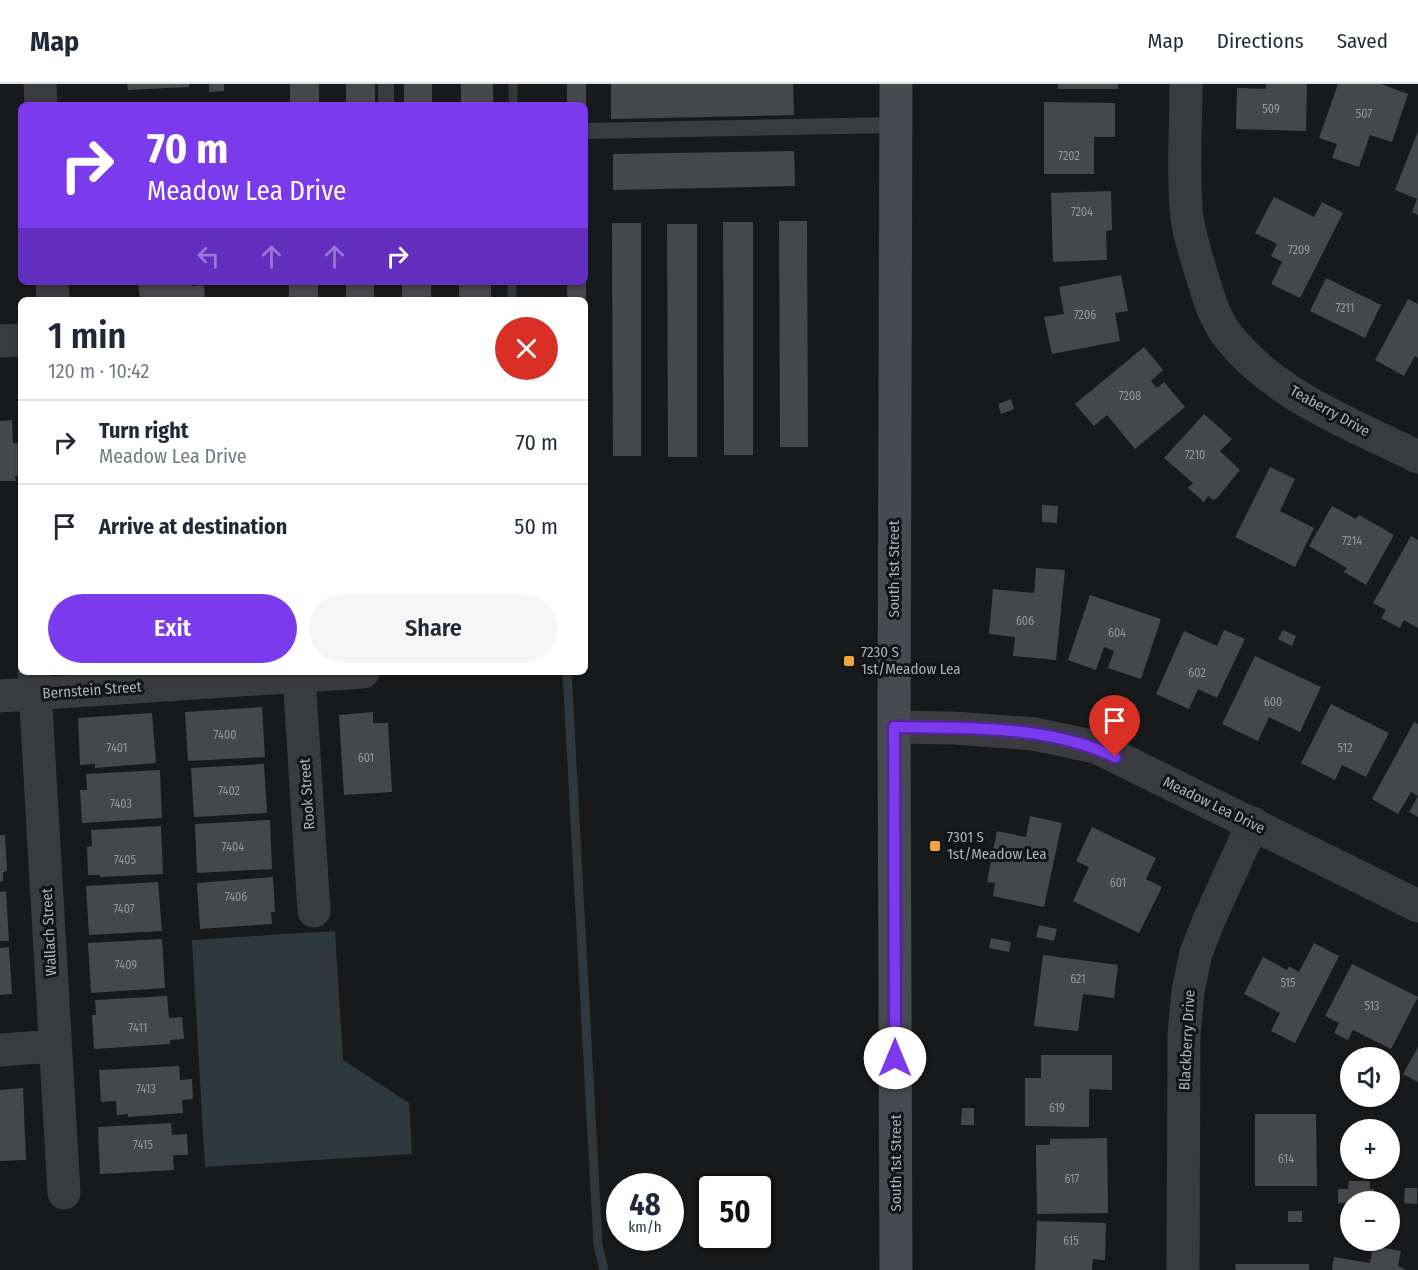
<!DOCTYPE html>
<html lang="en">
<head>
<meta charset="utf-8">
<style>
  :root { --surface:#fff; --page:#f6f6f7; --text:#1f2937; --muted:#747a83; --line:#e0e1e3; --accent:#7c3aed }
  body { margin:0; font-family:"Fira Sans Condensed",sans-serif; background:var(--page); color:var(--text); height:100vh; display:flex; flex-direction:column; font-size:22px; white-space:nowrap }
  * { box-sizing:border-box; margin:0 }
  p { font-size:20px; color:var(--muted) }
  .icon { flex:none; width:33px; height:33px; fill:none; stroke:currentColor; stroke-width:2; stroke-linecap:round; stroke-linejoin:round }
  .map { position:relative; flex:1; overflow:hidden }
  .drawer { position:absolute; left:18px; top:213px; width:570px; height:378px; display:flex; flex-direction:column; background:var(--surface); border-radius:9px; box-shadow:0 2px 4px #0004 }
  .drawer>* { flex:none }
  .guide { position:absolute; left:18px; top:18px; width:570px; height:183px; border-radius:9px; box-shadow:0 2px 4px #0004; background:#7c3aed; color:#fff; overflow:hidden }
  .buttons { position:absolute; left:1340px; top:963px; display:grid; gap:12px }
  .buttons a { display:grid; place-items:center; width:60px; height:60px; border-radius:50%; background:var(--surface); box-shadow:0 2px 4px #0004; font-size:30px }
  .speed { position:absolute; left:606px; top:1089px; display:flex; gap:12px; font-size:30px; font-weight:700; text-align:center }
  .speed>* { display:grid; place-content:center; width:78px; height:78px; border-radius:50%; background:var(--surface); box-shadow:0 2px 4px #0004; line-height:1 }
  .speed small { font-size:15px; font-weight:400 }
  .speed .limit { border:3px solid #111; border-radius:9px; background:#fff; color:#111 }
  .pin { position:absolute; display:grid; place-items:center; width:51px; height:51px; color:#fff; margin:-62px -26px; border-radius:50% 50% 50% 0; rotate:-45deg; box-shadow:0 0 6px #0007 }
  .pin .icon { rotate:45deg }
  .me { position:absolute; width:66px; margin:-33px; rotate:0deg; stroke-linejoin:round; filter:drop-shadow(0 0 4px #0008) }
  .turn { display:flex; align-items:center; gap:21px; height:126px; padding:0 30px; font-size:27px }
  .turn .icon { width:78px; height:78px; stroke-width:2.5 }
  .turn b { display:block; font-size:42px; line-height:51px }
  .lanes { display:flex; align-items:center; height:57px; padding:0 30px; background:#0003; justify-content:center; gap:30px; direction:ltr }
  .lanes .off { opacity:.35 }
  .round { display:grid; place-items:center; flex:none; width:63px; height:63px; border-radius:32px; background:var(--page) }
  .headline { display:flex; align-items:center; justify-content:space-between; height:102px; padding:0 30px }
  h1 { font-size:36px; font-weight:600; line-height:45px }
  .button { display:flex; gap:12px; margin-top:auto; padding:12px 30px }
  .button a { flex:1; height:69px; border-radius:36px; background:var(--accent); color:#fff; font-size:24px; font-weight:600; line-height:69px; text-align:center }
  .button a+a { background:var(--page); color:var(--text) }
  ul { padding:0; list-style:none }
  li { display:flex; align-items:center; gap:18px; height:84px; padding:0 30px; border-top:2px solid var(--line) }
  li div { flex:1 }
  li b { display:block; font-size:22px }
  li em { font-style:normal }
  header { display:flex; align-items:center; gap:36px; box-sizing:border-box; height:84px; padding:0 30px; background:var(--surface); border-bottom:2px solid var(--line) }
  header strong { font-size:28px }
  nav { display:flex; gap:33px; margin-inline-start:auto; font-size:21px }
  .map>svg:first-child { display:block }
</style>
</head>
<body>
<header>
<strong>Map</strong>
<nav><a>Map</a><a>Directions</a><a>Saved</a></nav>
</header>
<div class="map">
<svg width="1418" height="1186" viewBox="0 0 1418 1186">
  <rect width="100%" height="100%" fill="#18191b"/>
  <path fill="#2e393f" d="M335,847L343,976L409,1019L412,1070L205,1083L192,856Z"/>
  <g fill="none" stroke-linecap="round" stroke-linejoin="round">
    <path stroke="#2e393f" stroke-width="9" d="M513,21V0
      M512,216V198
      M567,588L598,1161L604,1186"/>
  </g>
  <path fill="#45474a" d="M127,0H189V3L128,6Z
    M209,0H224V7L209,8Z
    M290,0H319V21H290Z
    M346,0H375V21H346Z
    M404,0H432V21H404Z
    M461,0H493V21H461Z
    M567,0H586V21H567Z
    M611,0H793L794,31L611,35Z
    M1058,0H1118V5H1058Z
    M1266,0H1307L1306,47L1236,45L1237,4L1266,5Z
    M1338,0H1381L1408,10L1392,58L1370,51L1359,83L1332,74L1337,60L1319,54Z
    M1044,18L1115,19V53H1094V90H1044Z
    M1418,47V131L1412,128L1417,115L1395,106Z
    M794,67L795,102L613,106V70Z
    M1111,107L1112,146L1106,147L1107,176L1053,178L1051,109Z
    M1274,113L1314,133L1322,118L1343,129L1300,214L1271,200L1282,178L1271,172L1277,160L1255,149Z
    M779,137H807L808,363H780Z
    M723,138H753V371H724Z
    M612,139H641V372H613Z
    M667,140H697V373H668Z
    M1121,191L1128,227L1115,229L1120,257L1052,270L1044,233L1064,230L1059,203Z
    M1326,194L1381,221L1365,254L1310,227Z
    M138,198H192V202L204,201L205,216H140Z
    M289,198H318V216H289Z
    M346,198H374V216H346Z
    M402,198H431V216H402Z
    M459,198H491V216H459Z
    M567,198H586V216H567Z
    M1408,215L1418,220V274L1415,272L1404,292L1375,276Z
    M1144,263L1163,286L1151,297L1157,304L1164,298L1185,323L1135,365L1107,331L1094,342L1075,320Z
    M1011,315L1014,325L1001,330L998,320Z
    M1204,330L1232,355L1220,367L1240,386L1217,414L1213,416L1208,412L1204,418L1188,404L1193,399L1164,374Z
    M12,336L13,359H21V391L15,392L16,397H0V337Z
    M1270,383L1295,395L1280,427L1314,444L1295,483L1235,453Z
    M1042,421L1058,422L1057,439L1042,438Z
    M1332,422L1356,435L1359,431L1394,451L1366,501L1344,488L1347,484L1309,462Z
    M1411,452L1418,456V544L1404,536L1400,544L1381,534L1386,526L1373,519Z
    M1036,484L1065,486L1056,576L1013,572L1015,553L989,550L993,505L1034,509Z
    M1090,511L1161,535L1141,595L1108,584L1114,567L1104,563L1096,586L1068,576Z
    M1224,546L1245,555L1217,614L1198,605L1189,625L1156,610L1184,547L1217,562Z
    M1283,546L1296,552L1292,562L1278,555Z
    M1255,572L1321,603L1300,648L1269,633L1258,657L1222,640Z
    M1331,620L1389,649L1366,693L1342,681L1335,696L1301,679Z
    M262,623L265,673L188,677L185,628Z
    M373,628V639H388L392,708L344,711L339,631Z
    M152,629L156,679L95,684V680L80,681L78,634Z
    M1414,638L1418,640V733L1409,728L1418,712L1411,708L1398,730L1372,715Z
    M264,680L267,729L194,733L191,684Z
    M160,686L162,734L82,739L80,706H87L86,690Z
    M1030,732L1062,739L1044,823L993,812L995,799L987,798L997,747L1026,753Z
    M270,736L272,785L197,789L195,740Z
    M161,742L163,790L100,793V791H88L87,763L92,762L91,746Z
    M1092,743L1156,774L1146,795L1162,803L1139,849L1073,817L1089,783L1076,777Z
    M0,751H5L7,787L3,788V797L0,798Z
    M273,793L275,828H271L272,840L200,845L197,799Z
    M158,798L162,847L89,851L86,802Z
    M6,807L9,857H0V808Z
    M1039,841L1057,845L1054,857L1036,853Z
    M991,854L1011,858L1009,868L989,864Z
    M162,855L165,904L91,909L88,859Z
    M1314,859L1339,872L1295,959L1271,947L1280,929L1244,910L1263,873L1287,886L1289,882L1299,888Z
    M9,863L12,910L0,911V864Z
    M1043,871L1118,881L1114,914L1083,910L1078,947L1034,942Z
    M1352,880L1418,913L1391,965L1353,946L1348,956L1334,949L1339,939L1325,932Z
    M167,912L169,934L182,933L184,955L170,956V960L94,965L92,931H96L95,916Z
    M1418,963V998L1403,990Z
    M1041,971H1112V1006L1089,1005V1043L1025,1042V994H1041Z
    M179,982L180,996L192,995L193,1015L182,1016L183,1029L128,1033V1030L117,1031L116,1017L101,1018L99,986Z
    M23,1004L26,1076L0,1077V1006Z
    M962,1024H974V1041H961Z
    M1255,1030H1316L1317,1102H1255Z
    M171,1039L172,1051L187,1050L188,1071H173L174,1086L100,1090L98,1043Z
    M1107,1054L1108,1129L1037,1130L1036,1061H1050V1055Z
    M1349,1097H1370V1105H1374V1118L1338,1119V1105H1348Z
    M1405,1104H1417V1120L1404,1119Z
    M1288,1127H1302V1138H1288Z
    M1346,1128L1350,1129V1141L1344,1140Z
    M1037,1137L1106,1139L1105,1176L1093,1175L1092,1186H1035Z
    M1373,1162L1401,1167L1398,1182L1406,1186H1332L1334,1173L1370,1179Z
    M1235,1180H1309V1186H1236Z"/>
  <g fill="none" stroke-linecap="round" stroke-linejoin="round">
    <path stroke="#393b3f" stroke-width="16" d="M386,0V21
      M585,47L896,41"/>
    <path stroke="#393b3f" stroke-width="33" d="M40,0L41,21
      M1186,0C1186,41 1183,82 1186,123C1187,144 1194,165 1200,185C1207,207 1213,233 1228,252C1275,312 1352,340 1418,373
      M52,198L53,216
      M0,257L21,256
      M34,588L64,1109
      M299,592L314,827
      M0,612L363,588
      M0,966L55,962
      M1183,1186L1184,950L1188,907L1196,869L1209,836L1253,739"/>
    <path stroke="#393b3f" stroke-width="33" d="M894,643L954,644L1034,650L1096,663L1418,822"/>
    <path stroke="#474a4f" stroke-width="33" d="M896,0L894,643L896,1186"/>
  </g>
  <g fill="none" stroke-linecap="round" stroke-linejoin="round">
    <g stroke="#51269a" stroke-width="15">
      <path id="route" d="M895,974L894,643C966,644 1048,641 1115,673"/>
    </g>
    <use href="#route" stroke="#7c3aed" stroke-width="10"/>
  </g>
  <g fill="#efa43c" stroke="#131416" stroke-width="2">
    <rect x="843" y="571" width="12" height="12" rx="3"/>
    <rect x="929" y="756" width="12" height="12" rx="3"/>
  </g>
  <g text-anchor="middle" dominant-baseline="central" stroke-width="6" stroke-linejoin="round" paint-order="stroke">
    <g font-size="12" fill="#92969e">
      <text x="1271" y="25">509</text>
      <text x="1364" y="30">507</text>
      <text x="1069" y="72">7202</text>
      <text x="1082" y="128">7204</text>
      <text x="1299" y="166">7209</text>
      <text x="1345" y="224">7211</text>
      <text x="1085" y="231">7206</text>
      <text x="1130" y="312">7208</text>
      <text x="1195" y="371">7210</text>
      <text x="1352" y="457">7214</text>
      <text x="1025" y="537">606</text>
      <text x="1117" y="549">604</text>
      <text x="1197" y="589">602</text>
      <text x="1273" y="618">600</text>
      <text x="225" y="651">7400</text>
      <text x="117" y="664">7401</text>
      <text x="1345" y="664">512</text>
      <text x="366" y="674">601</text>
      <text x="229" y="707">7402</text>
      <text x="121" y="720">7403</text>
      <text x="233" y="763">7404</text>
      <text x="125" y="776">7405</text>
      <text x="1118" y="799">601</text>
      <text x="236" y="813">7406</text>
      <text x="124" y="825">7407</text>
      <text x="126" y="881">7409</text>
      <text x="1078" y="895">621</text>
      <text x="1288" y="899">515</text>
      <text x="1372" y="922">513</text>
      <text x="138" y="944">7411</text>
      <text x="146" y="1005">7413</text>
      <text x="1057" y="1024">619</text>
      <text x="143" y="1061">7415</text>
      <text x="1286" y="1075">614</text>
      <text x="1072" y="1095">617</text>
      <text x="1071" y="1157">615</text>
    </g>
    <g font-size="15" fill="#abb1ba" stroke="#131416">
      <text transform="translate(1330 327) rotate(29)">Teaberry Drive</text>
      <text transform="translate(894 485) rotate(-90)">South 1st Street</text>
      <text transform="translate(92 606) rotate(-4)">Bernstein Street</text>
      <text transform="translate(307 710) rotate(-94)">Rook Street</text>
      <text transform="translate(1214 721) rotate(26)">Meadow Lea Drive</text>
      <text transform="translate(49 848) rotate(-93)">Wallach Street</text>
      <text transform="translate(1187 956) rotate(-87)">Blackberry Drive</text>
      <text transform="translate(896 1079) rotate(-90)">South 1st Street</text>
    </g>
    <g font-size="15" fill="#abb1ba" stroke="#131416" text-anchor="start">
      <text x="861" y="568">7230 S<tspan x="861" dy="17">1st/Meadow Lea</tspan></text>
      <text x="947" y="753">7301 S<tspan x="947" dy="17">1st/Meadow Lea</tspan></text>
    </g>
  </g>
</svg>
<div class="buttons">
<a><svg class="icon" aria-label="sound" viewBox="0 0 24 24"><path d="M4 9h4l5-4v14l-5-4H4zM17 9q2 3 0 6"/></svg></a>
<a>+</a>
<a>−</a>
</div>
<div class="speed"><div>48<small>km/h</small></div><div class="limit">50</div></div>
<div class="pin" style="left:1115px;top:673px;background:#d93025"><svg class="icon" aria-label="arrive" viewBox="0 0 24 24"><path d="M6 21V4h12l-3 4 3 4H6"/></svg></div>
<svg class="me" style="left:895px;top:974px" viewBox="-20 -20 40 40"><circle r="19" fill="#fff"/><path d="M0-13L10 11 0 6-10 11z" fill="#7c3aed"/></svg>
<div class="guide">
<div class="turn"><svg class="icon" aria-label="right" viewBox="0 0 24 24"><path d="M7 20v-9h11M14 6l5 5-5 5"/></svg><div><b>70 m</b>Meadow Lea Drive</div></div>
<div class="lanes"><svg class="icon off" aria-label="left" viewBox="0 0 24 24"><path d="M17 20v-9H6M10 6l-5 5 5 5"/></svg><svg class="icon off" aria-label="ahead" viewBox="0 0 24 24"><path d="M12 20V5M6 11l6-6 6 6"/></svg><svg class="icon off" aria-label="ahead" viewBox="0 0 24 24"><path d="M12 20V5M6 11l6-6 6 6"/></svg><svg class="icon" aria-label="right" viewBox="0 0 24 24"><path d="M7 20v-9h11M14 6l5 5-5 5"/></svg></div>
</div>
<section class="drawer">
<div class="headline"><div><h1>1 min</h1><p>120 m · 10:42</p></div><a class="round" style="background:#d93025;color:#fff"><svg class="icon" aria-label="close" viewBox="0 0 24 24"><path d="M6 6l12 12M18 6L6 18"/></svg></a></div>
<ul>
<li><svg class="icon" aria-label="right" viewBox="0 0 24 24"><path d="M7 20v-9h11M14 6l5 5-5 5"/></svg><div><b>Turn right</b><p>Meadow Lea Drive</p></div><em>70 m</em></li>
<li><svg class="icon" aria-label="arrive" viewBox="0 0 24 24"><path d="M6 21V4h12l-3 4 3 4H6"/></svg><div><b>Arrive at destination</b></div><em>50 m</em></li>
</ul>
<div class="button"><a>Exit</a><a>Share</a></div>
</section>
</div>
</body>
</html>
